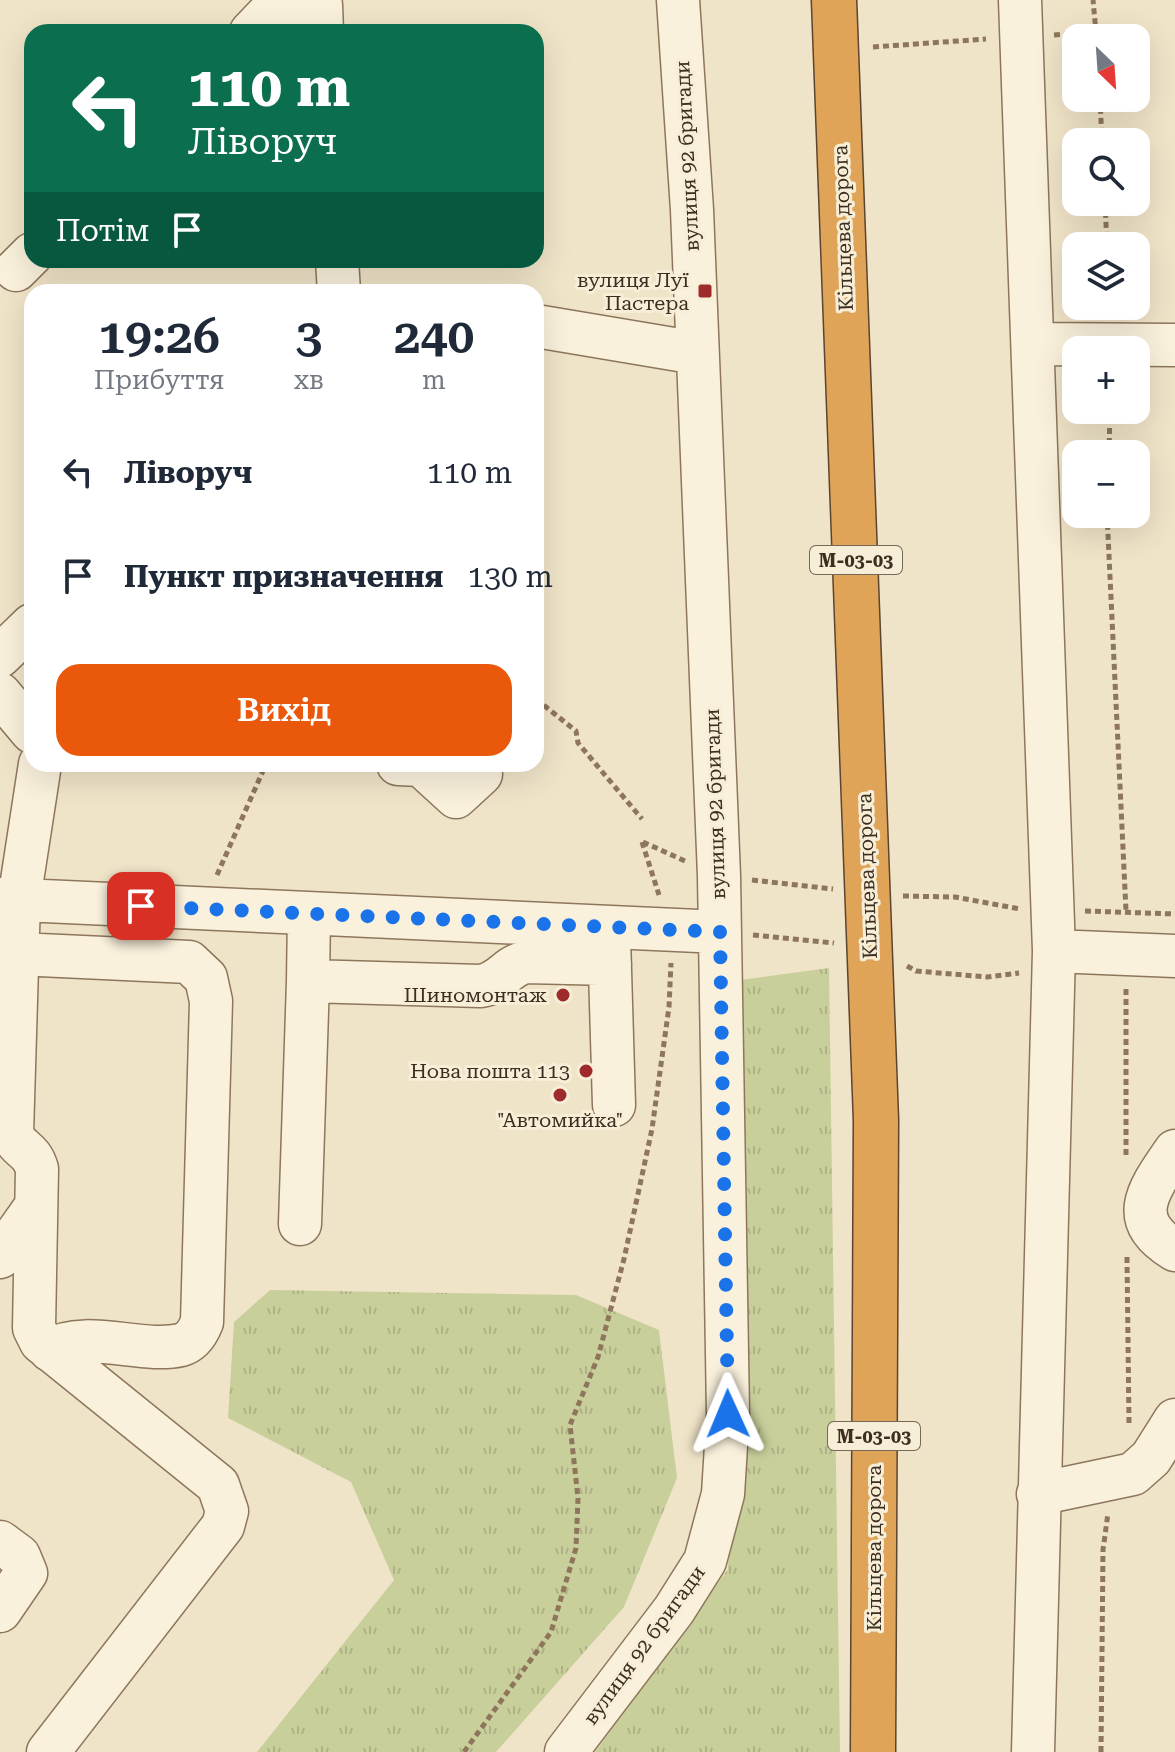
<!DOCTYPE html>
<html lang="uk">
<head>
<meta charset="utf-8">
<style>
  :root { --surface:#fff; --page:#f2f2f3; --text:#1f2937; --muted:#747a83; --accent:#ea580c }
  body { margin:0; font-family:"Roboto Serif",serif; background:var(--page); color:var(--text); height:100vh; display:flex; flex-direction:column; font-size:30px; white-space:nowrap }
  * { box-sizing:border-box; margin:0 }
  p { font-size:26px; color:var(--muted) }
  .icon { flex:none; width:44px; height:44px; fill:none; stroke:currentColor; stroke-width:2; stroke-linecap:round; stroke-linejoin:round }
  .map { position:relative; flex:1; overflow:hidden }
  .panel { position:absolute; left:24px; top:284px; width:520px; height:488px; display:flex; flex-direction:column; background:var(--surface); border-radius:24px; box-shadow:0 8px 32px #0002 }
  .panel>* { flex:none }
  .guide { position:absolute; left:24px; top:24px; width:520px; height:244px; border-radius:24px; box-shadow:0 8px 32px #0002; background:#0b6e4f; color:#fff; overflow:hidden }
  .needle { width:52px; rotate:155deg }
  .buttons { position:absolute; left:1062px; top:24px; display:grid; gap:16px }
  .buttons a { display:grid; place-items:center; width:88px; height:88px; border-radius:16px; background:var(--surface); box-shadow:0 8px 32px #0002; font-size:40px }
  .pin { position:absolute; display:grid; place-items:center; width:68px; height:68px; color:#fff; margin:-34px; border-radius:16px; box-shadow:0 4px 12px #0006 }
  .me { position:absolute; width:88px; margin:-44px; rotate:359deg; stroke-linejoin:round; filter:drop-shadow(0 0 6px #0008) }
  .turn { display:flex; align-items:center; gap:28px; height:168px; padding:0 32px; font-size:36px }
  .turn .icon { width:104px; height:104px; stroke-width:2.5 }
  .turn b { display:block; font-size:56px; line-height:68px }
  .then { display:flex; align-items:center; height:76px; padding:0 32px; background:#0003; gap:16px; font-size:30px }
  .eta { display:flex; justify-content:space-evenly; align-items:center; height:136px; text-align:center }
  .eta b { font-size:48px; font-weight:600; line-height:56px }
  .button { display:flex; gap:16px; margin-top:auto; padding:16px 32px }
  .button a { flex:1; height:92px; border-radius:24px; background:var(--accent); color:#fff; font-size:32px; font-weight:600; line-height:92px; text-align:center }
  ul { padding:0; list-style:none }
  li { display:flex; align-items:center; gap:24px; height:104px; padding:0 32px }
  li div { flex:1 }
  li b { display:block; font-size:30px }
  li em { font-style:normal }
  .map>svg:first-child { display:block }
</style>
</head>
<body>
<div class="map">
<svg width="1175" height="1752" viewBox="0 0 1175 1752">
  <defs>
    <pattern id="grass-tufts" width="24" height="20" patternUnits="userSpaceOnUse" patternTransform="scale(2)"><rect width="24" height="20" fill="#c9cf9b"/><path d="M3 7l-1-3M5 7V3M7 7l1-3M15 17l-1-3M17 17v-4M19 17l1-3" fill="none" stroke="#aeb285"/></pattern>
  </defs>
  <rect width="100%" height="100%" fill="#f0e4c8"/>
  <path fill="url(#grass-tufts)" d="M829,968L840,1752H595L728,1569L740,980Z
    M270,1290L576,1295L659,1330L677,1478L624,1607L496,1752H257L394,1580L351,1482L228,1418L234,1322Z"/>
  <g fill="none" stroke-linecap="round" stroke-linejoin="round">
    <g stroke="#8d765c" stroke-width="45">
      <path id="minor" d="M1020,0L1054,951L1033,1752
        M251,32L275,7L321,5L322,32
        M337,260L339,292
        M16,270L32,254
        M536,326L697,353
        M1033,344L1175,345
        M0,656L32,625
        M0,694L32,732
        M40,764L19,900L12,1134C18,1150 31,1148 37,1169L34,1328L41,1342L218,1485L227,1511L223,1526L48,1752
        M398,764L421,765L456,797L481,774
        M0,899L720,932
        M309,914L308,981L480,986C500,984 507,966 526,962L610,964
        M609,937L614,1105
        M1054,951L1175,956
        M18,954L189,962L206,978L211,1001L202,1322C198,1332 192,1342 181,1345C142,1354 86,1329 50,1350
        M1175,1151C1148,1190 1125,1220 1175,1250
        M300,1224L308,981
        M0,1257L36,1206
        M1038,1494L1133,1474L1151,1458L1175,1420
        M0,1542L19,1556L26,1573L0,1611
        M566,1752L674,1610L705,1561L723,1494L728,1414L719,876L692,210L678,0"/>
    </g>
    <g stroke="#5b4430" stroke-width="47">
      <path id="highway" d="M834,0L876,1120L873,1752"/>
    </g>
    <path stroke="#8d765c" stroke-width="5" stroke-dasharray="6 4" stroke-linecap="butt" d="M1054,35L1096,32L1093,0
      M873,47L986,39
      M1100,98L1102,142
      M1105,202L1107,246
      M1109,454L1110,410
      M1107,514L1126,911
      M536,699L576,731L578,743L642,819
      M642,842L659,895
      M643,842L685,861
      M217,875L266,764
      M752,880L833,889
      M903,896L955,897L1020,909
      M1085,911L1175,914
      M753,935L834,943
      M907,966L916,971L987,977L1019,973
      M1126,989V1159
      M1127,1257L1129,1423
      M464,1752L551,1632L576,1548L578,1498L570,1425L598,1357L624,1259L652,1129L669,1007L671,963
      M1101,1752L1103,1550L1108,1513"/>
    <use href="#minor" stroke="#faf1dc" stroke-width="42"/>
    <use href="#highway" stroke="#e0a458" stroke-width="44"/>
  </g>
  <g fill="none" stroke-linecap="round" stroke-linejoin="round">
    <path stroke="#1a73e8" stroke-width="14" stroke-dasharray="0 25.2" d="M141,906L720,932L728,1414"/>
  </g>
  <g fill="#9e2a2b" stroke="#f7eed8" stroke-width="3">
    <rect x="697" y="283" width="16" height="16" rx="4"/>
    <circle cx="563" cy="995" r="8"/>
    <circle cx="586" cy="1071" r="8"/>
    <circle cx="560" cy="1095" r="8"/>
  </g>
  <g text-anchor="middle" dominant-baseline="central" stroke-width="6" stroke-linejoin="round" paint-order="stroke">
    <g fill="#f7eed8" stroke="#756857" stroke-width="2">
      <rect x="810" y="546" width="92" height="28" rx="6"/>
      <rect x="828" y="1422" width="92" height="28" rx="6"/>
    </g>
    <g font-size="18" font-weight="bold" fill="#3d2e20">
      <text x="856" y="560">М-03-03</text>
      <text x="874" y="1436">М-03-03</text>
    </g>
    <g font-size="20" fill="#3d2e20" stroke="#f7eed8">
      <text transform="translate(687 156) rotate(-93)">вулиця 92 бригади</text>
      <text transform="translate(843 228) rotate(-92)">Кільцева дорога</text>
      <text transform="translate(715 804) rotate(-92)">вулиця 92 бригади</text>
      <text transform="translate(867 876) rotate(-92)">Кільцева дорога</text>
      <text transform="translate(874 1548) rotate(-90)">Кільцева дорога</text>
      <text transform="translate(644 1645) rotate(-54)">вулиця 92 бригади</text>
    </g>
    <g font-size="20" fill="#3d2e20" stroke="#f7eed8" text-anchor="end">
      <text x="689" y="280">вулиця Луї<tspan x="689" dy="23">Пастера</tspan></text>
      <text x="547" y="995">Шиномонтаж</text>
      <text x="570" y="1071">Нова пошта 113</text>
      <text x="560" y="1120" text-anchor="middle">"Автомийка"</text>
    </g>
  </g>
</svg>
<div class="buttons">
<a><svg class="needle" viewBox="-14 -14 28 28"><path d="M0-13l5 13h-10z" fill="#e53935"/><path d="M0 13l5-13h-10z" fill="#747a83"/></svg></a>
<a><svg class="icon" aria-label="search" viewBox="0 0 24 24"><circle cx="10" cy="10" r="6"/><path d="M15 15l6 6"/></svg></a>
<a><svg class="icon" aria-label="layers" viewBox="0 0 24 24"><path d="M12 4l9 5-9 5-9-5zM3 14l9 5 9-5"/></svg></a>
<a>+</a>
<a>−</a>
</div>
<div class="pin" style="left:141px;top:906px;background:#d93025"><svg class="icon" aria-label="arrive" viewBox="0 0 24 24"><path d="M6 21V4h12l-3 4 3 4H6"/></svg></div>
<svg class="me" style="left:728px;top:1414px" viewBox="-20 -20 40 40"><path d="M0-17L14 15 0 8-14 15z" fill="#1a73e8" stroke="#fff" stroke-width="4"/></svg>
<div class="guide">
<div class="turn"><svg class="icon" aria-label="left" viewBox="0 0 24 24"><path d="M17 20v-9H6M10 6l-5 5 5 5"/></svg><div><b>110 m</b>Ліворуч</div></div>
<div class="then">Потім<svg class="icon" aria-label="arrive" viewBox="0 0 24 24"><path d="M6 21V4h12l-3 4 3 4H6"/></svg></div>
</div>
<section class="panel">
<div class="eta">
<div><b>19:26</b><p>Прибуття</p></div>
<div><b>3</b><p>хв</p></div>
<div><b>240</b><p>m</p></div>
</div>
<ul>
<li><svg class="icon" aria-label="left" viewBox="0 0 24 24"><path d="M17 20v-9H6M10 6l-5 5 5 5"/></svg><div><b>Ліворуч</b></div><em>110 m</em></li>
<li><svg class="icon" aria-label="arrive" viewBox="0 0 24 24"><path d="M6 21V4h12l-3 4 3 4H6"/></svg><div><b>Пункт призначення</b></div><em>130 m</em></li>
</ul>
<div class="button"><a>Вихід</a></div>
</section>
</div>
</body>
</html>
